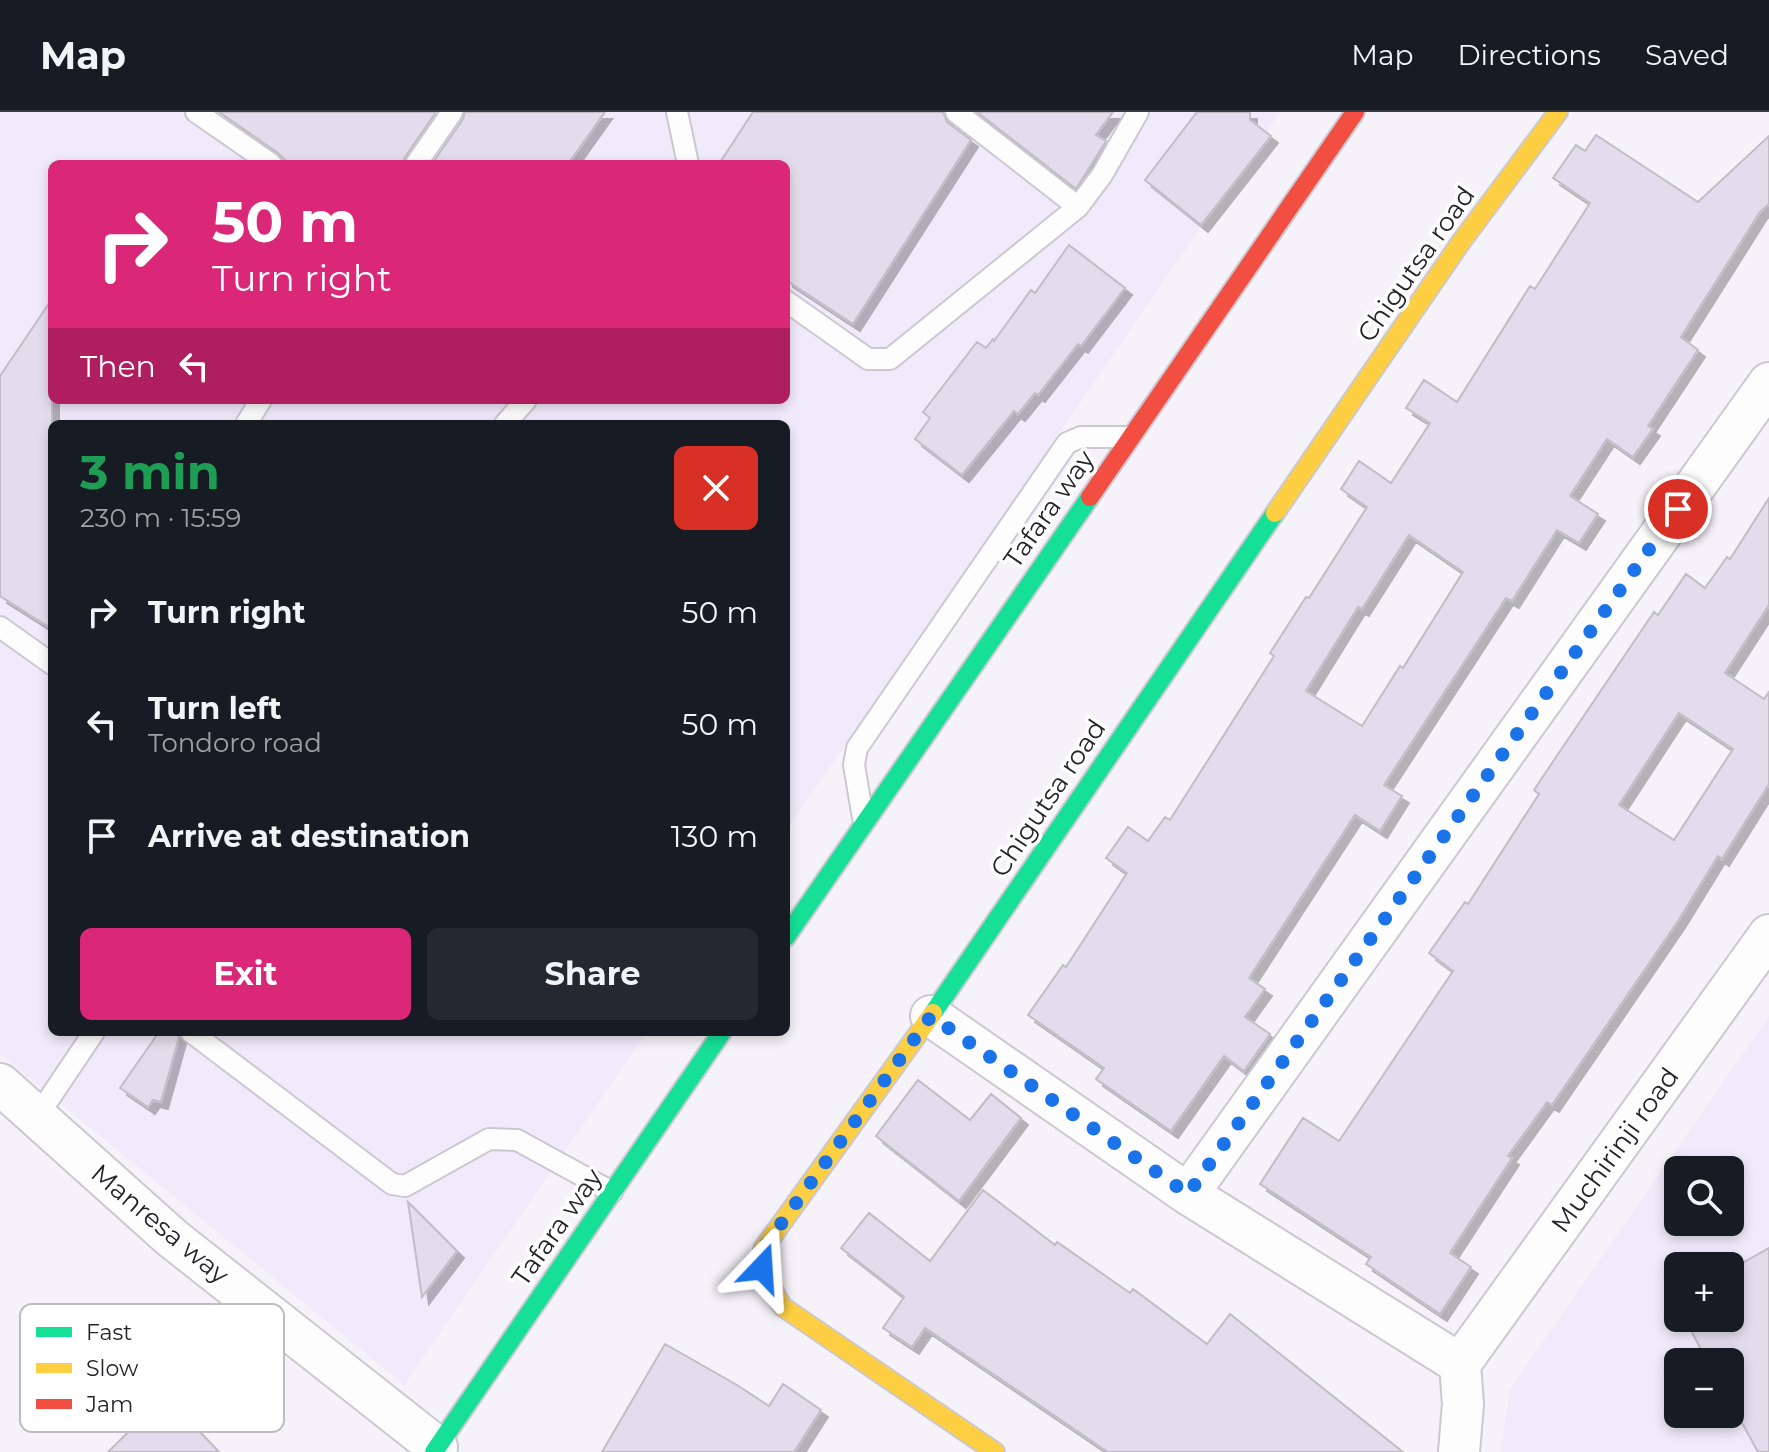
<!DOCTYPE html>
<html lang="en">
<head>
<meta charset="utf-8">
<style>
  :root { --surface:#171b24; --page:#242831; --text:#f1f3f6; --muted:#9ea1a6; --line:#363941; --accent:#db2777 }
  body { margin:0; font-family:Montserrat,sans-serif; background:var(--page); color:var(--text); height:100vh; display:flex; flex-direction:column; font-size:30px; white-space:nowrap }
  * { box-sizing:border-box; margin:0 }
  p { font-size:26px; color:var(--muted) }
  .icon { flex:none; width:44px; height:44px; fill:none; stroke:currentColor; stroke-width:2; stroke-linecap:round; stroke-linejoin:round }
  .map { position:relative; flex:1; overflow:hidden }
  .sheet { position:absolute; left:48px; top:308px; width:742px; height:616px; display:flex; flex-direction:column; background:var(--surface); border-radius:12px; box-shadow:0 4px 12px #0003 }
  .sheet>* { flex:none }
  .banner { position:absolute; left:48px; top:48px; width:742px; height:244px; border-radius:12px; box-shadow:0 4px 12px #0003; background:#db2777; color:#fff; overflow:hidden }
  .buttons { position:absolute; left:1664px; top:1044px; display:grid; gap:16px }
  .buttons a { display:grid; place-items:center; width:80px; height:80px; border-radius:12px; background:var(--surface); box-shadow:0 4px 12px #0003; font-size:40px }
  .pin { position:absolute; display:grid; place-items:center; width:68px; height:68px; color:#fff; margin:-34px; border:4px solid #fff; border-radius:50%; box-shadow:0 2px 8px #0007 }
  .me { position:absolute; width:88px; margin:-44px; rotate:20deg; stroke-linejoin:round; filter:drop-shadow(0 0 6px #0008) }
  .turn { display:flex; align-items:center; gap:28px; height:168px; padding:0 32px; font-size:36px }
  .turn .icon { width:104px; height:104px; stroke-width:2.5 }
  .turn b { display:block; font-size:56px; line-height:68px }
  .then { display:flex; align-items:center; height:76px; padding:0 32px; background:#0003; gap:16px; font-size:30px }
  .round { display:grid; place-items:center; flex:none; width:84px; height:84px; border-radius:12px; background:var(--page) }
  .summary { display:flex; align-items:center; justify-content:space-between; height:136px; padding:0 32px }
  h1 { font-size:48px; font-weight:700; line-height:60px; color:#1e9e55 }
  .primary-button { display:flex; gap:16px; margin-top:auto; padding:16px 32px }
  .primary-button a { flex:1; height:92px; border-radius:12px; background:var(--accent); color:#fff; font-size:32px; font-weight:700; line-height:92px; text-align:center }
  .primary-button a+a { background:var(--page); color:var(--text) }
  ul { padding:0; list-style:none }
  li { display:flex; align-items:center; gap:24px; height:112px; padding:0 32px }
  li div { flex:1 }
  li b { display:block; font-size:30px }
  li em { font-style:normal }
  header { display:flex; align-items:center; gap:48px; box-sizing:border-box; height:112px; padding:0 40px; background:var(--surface); border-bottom:2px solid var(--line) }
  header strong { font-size:38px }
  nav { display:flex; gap:44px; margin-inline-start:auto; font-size:28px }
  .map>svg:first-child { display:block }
</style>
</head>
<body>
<header>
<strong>Map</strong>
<nav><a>Map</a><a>Directions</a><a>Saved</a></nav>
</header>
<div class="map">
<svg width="1769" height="1340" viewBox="0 0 1769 1340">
  <defs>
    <filter id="shadow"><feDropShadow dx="7" dy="7" stdDeviation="0" flood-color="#0004"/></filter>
  </defs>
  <rect width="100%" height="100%" fill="#f5f2f9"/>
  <path fill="#f1eafa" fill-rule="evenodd" d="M0,0H1280L786,719V312H52V920H647L404,1273L0,942ZM52,52H786V288H52Z
    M1769,904V1340H1501L1510,1277ZM1678,1058H1730V1110H1678ZM1678,1154H1730V1206H1678ZM1678,1250H1730V1302H1678Z"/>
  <path fill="#e3dcec" stroke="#c1bdc6" stroke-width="2" fill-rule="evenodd" filter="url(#shadow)" d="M219,0H436L405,45L403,52H289L278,41Z
    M465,0H605L568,52H432L463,7Z
    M753,0H943L947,10L971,28L853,212L786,168V52H719Z
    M977,0H1113L1096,23L1106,29L1076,77Z
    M1197,0H1250V8L1271,24L1201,113L1145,68Z
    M1596,23L1698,90L1769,24V92L1760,100L1681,225L1698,238L1648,314L1653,317L1633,345L1607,327L1570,384L1598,402L1579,431L1557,418L1512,489L1506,486L1384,673L1402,684L1380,719L1355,703L1249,866L1265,877L1245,905L1270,922L1244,959L1224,944L1171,1019L1096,967L1104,956L1028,903L1063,853L1066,855L1127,761L1106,746L1128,715L1148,729L1165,705L1170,708L1274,544L1270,541L1306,485L1309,486L1367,395L1341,377L1359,349L1391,371L1430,311L1406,296L1424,268L1457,290L1530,174L1535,177L1590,91L1553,66L1576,33L1585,39ZM1409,423L1463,460L1403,556L1400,554L1362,614L1306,579L1358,495L1362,497Z
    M1069,133L1125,176L1081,234L1078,232L1038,283L1035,281L1018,302L1014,299L962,363L915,327L930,306L923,300L977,230L986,236L993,227L994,229L1031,178L1035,181Z
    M52,187V517L0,484V264Z
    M1769,386V493L1725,561L1764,587L1769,580V672L1722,747L1718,744L1678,809L1552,993L1547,990L1508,1044L1512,1046L1450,1141L1471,1155L1440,1202L1366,1152L1371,1145L1260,1072L1303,1006L1339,1029L1453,859L1429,841L1465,790L1468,792L1539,682L1534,678L1552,651L1654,500L1658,503L1686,462L1705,476L1727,445L1730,447ZM1679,601L1733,637L1674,728L1619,693Z
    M159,920H178L179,925L161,990L153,988L148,995L120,976Z
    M918,968L970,1008L991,982L1021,1006L959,1089L876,1024Z
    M983,1078L1055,1133L1057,1130L1130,1181L1133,1177L1207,1232L1230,1202L1403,1340H1108L925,1216L912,1235L883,1216L904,1185L841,1136L869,1101L930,1149Z
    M408,1090L457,1139L422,1185Z
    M1769,1136V1340H1758L1730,1289V1250H1708L1684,1206H1730V1158Z
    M665,1232L737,1273L769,1294L783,1272L821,1298L794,1340H602Z
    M165,1284L219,1340H108Z"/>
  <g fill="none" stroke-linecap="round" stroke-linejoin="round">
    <g stroke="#cbc8d1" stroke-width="24">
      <path id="lane" d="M196,0L271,52
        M677,0L688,52
        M956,0L1078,95
        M416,52L452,0
        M786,189L868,247H890L1078,95L1102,63L1138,0
        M246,312L261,288
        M505,312L526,288
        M0,515L52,552
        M863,706L854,653L857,636L1067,331L1081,325H1129
        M191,920L392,1072L405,1074L489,1027L517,1028L612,1080
        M37,1005L94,920"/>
    </g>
    <g stroke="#cbc8d1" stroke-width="44">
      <path id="street" d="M931,904L1188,1082L1460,1252L1463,1292L1459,1340
        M0,972L172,1126L437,1335
        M1188,1082L1769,271
        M1460,1252L1769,823"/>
    </g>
    <g stroke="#cbc8d1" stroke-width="22">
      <path id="fast" d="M786,825L1090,385
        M933,901L1275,401
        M434,1340L722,920"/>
    </g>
    <g stroke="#cbc8d1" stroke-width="22">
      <path id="slow" d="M1275,401L1461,130L1558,0
        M933,901L763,1137C762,1160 771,1177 783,1195L995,1340"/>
    </g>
    <g stroke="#cbc8d1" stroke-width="22">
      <path id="jam" d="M1090,385L1355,0"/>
    </g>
    <use href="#lane" stroke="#fefdfe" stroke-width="20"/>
    <use href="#street" stroke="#fefdfe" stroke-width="40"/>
    <use href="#fast" stroke="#16e098" stroke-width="18"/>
    <use href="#slow" stroke="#ffcf43" stroke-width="18"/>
    <use href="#jam" stroke="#f24e42" stroke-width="18"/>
  </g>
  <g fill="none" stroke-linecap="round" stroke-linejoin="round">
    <path stroke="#1a73e8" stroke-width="14" stroke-dasharray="0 25.2" d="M762,1156L763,1137L931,904L1188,1082L1678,397"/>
  </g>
  <g text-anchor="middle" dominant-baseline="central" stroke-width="7" stroke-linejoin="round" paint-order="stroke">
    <g font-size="26" fill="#26212c" stroke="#fff">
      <text transform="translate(1416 152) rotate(-55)">Chigutsa road</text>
      <text transform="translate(1049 397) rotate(-55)">Tafara way</text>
      <text transform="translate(1048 686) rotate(-56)">Chigutsa road</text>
      <text transform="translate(1615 1038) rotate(-54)">Muchirinji road</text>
      <text transform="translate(160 1112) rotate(40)">Manresa way</text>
      <text transform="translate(557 1115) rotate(-55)">Tafara way</text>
    </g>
  </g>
  <rect x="20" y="1192" width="264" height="128" rx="12" fill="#fff" stroke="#bebcc0" stroke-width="2"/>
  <rect x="36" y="1215" width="36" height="10" fill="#16e098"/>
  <rect x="36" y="1251" width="36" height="10" fill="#ffcf43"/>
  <rect x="36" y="1287" width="36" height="10" fill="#f24e42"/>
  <g font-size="22" fill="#26212c">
    <text x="86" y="1228">Fast</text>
    <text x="86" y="1264">Slow</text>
    <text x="86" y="1300">Jam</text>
  </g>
</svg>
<div class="buttons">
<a><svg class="icon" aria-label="search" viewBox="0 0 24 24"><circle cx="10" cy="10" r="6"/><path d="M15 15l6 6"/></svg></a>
<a>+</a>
<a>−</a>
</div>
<div class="pin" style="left:1678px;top:397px;background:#d93025"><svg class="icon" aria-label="arrive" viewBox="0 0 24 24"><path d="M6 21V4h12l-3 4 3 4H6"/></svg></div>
<svg class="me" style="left:762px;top:1156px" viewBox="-20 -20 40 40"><path d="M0-17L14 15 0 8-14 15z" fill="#1a73e8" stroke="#fff" stroke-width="4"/></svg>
<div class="banner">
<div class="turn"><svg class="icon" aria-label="right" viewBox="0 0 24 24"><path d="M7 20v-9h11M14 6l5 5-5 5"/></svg><div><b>50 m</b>Turn right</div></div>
<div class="then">Then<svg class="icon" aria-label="left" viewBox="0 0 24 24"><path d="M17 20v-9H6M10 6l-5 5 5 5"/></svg></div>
</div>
<section class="sheet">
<div class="summary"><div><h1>3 min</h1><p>230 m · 15:59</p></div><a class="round" style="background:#d93025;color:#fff"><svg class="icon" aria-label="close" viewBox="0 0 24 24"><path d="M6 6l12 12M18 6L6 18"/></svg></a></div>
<ul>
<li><svg class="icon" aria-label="right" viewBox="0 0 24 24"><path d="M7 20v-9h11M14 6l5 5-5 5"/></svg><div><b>Turn right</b></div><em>50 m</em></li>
<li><svg class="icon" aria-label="left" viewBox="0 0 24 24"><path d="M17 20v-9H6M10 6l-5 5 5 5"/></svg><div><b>Turn left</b><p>Tondoro road</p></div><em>50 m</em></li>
<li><svg class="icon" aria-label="arrive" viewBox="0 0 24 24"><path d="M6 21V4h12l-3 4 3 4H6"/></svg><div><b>Arrive at destination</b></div><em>130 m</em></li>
</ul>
<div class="primary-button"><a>Exit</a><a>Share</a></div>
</section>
</div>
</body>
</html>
